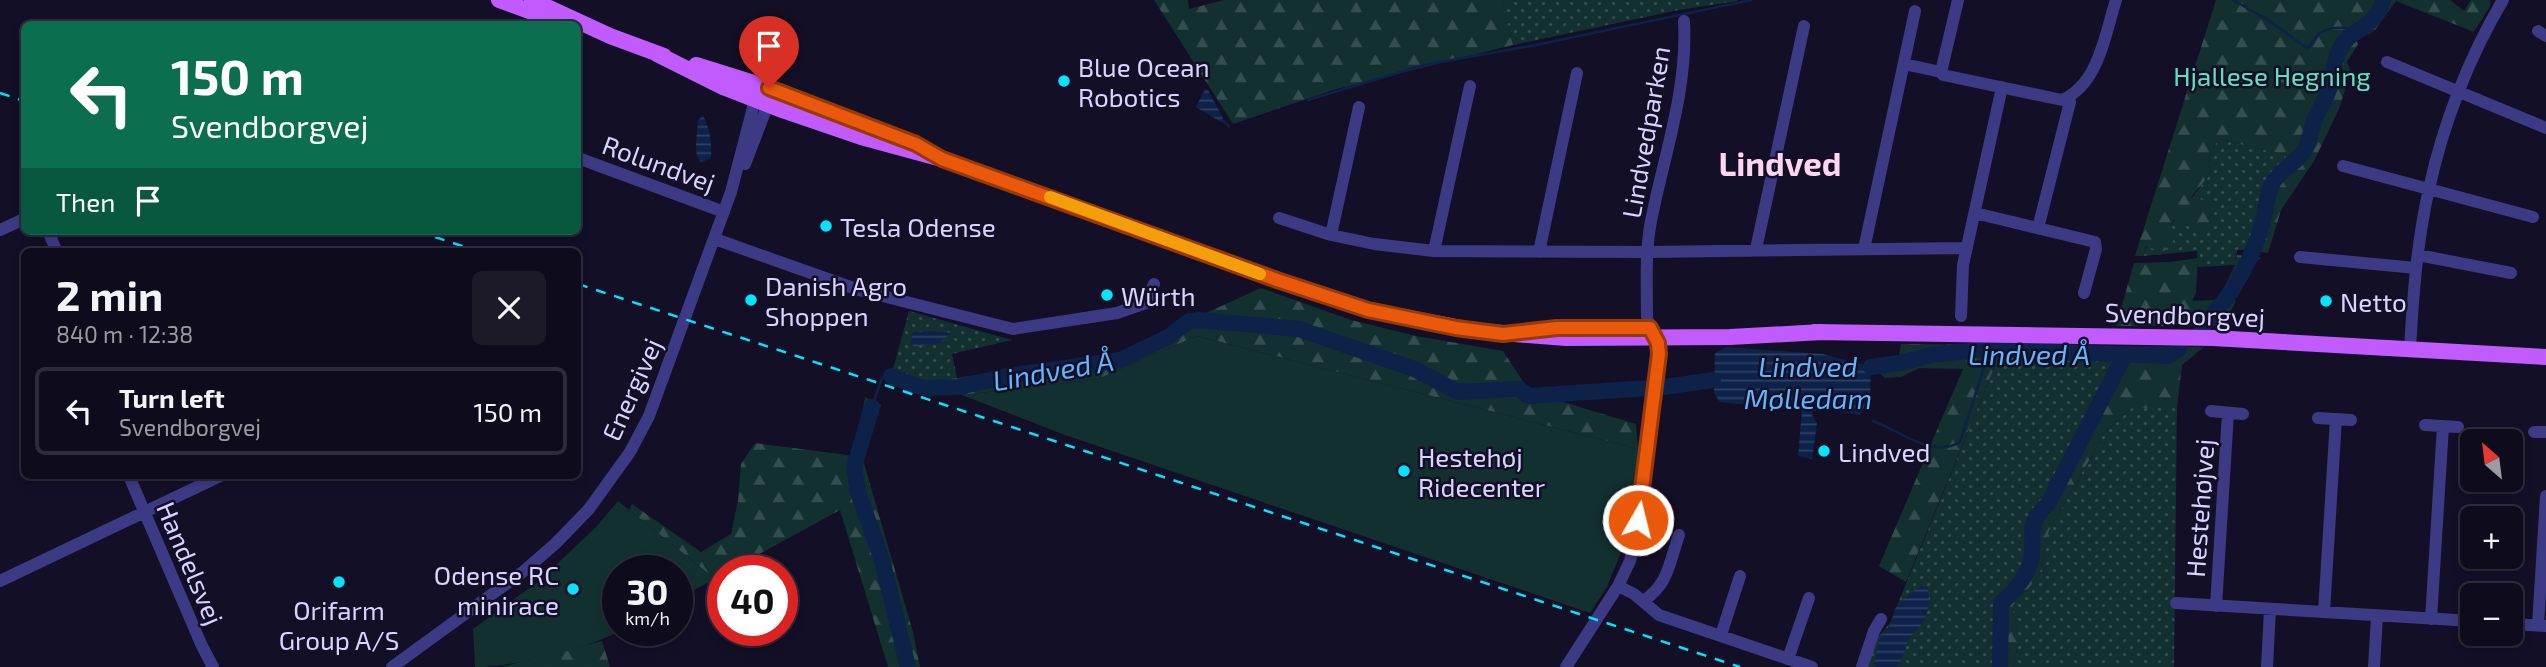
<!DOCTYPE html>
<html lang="en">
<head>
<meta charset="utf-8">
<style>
  :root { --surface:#0e0b1c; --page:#1c1929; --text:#f1f3f6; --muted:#9b9ba3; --line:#2e2b3b }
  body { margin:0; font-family:"Exo 2",sans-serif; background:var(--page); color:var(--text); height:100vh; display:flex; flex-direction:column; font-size:26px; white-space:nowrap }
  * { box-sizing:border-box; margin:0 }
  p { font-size:23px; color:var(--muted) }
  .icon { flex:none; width:38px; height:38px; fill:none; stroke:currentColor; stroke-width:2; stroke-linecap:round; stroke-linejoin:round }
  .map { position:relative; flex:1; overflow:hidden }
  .sheet { position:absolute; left:21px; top:248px; width:560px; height:231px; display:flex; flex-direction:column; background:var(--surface); border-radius:10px; box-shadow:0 4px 10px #0003,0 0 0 2px var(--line) }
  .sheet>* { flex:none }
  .hud { position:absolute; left:21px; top:21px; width:560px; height:214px; border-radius:10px; box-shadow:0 4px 10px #0003,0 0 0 2px var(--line); background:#0b6e4f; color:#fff; overflow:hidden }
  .needle { width:46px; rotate:332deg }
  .controls { position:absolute; left:2460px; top:429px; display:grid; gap:14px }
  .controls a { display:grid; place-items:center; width:63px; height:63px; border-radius:10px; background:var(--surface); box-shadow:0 4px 10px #0003,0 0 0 2px var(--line); font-size:35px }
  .speed { position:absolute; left:602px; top:555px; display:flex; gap:14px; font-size:35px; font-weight:700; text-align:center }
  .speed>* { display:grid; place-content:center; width:91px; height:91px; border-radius:50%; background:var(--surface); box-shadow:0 4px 10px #0003,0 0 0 2px var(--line); line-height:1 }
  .speed small { font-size:18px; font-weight:400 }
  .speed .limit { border:10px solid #d22; background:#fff; color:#111 }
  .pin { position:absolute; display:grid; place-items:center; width:60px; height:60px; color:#fff; margin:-72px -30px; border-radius:50% 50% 50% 0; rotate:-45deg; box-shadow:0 0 7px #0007 }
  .pin .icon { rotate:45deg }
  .me { position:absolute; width:77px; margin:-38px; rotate:8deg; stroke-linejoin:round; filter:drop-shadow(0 0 5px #0008) }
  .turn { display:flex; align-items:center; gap:24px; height:147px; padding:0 35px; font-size:32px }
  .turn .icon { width:91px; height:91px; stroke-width:2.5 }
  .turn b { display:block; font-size:49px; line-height:60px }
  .then { display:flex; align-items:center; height:66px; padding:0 35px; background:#0003; gap:14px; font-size:26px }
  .round { display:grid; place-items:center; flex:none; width:74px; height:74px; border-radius:10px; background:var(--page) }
  .headline { display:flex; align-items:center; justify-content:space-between; height:119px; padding:0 35px }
  h1 { font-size:42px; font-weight:700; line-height:52px }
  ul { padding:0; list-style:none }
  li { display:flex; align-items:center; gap:21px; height:88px; margin:0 14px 10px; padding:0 21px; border:4px solid var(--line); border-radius:10px }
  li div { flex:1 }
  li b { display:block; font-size:26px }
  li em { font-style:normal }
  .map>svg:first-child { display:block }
</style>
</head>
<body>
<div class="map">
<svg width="2546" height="667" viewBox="0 0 2546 667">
  <defs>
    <pattern id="grass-dots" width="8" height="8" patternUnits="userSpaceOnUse" patternTransform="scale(1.75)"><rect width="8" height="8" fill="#12302f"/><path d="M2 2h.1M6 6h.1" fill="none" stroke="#344d4e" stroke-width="1.8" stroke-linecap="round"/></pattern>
    <pattern id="forest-firs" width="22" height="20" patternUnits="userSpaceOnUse" patternTransform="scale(1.75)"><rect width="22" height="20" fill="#12302f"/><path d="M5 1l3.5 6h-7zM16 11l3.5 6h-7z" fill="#344d4e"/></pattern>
    <pattern id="water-rules" width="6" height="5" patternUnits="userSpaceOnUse" patternTransform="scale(1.75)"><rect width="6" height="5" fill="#0c2248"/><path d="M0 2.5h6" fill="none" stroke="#2f4163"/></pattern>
  </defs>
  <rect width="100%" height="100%" fill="#130f26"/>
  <path fill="url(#grass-dots)" d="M1502,0H1737L1738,1L1679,10L1513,45Z
    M2218,139L2287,155L2263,189L2256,231L2248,250H2237L2235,265L2198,267L2197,251L2143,256C2147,241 2162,236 2172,224C2185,208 2196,192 2209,176L2210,156Z
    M909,311L1012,340L952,354L959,387L927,388L916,386L891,376Z
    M1997,361H2115L2044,498L2032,515L2022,576L1998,602L1997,667H1868L1878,637L1890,623Z
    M2132,408H2177L2174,667H2013L2019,640L2012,607L2039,576L2049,531L2105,432Z"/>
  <path fill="url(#forest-firs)" d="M1154,0H1188L1189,9L1224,0H1502L1513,45L1333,90L1233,124Z
    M2216,0H2450L2464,11L2471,0H2490V6L2474,32L2396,1L2375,30L2369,34L2358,33L2354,37L2358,44L2347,62L2351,72L2339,109L2314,161L2281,210L2268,253L2248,250L2256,231L2263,189L2287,155L2218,139L2210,156L2209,176L2191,197L2211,202L2215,216L2204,232L2174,220L2170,226L2174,233L2173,242L2164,251L2146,247L2143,256H2135Z
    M2237,255L2262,258L2255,262L2237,298L2223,290L2235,265Z
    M2198,258L2196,293L2192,301L2215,300L2222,293L2236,301L2223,326H2116L2134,263L2171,262Z
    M1261,288L1351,320L1416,336L1503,351L1530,392L1636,424L1638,449L1197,336L1098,379L962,395L932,382L1120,352Z
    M1901,344L2204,347L2182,365L2177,408H2132L2105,432L2049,531L2039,576L2012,607L2019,640L2013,667H1997V602L2022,576L2032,515L2044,498L2115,361H1997L1906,582L1879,566L1963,369L1919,368L1901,377L1885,378L1879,373L1880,367L1897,366Z
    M865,397L881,405L863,460L913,632L920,667H888L840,510L730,570H723V574L715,579L629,510L632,504L701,552L731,534L738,501L741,464L755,443L855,456Z
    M602,641L610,667H501Z"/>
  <path fill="#12302f" d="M1197,336L1638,449L1626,540L1607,587L1590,613L1065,435L962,395L1098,379Z
    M618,501L715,579L677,599V570H618V630H622C586,649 516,667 475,667L473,629L539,581L597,526Z"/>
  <path fill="url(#water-rules)" d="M1205,89L1208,90L1223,118L1221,122L1196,107Z
    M703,116C710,127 712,145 711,158L701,162C692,155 698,133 698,120Z
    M933,331L952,333L939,343L915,347L911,343L913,332Z
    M1726,347L1823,354L1871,367L1870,396L1860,415L1831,410L1813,411L1812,415L1817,423L1812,459L1798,456L1802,411L1720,402L1714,393L1715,353Z
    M1921,586L1927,587C1931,601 1928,618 1918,629C1917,631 1911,635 1910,637C1904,646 1904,659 1896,667H1876L1874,664L1880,637L1891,624L1895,609L1901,601Z"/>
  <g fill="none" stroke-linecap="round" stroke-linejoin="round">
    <path stroke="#0c2248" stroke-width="2.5" d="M2233,0L2268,20L2307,48C2312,45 2313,40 2318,35C2328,25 2347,28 2360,29
      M1308,100L1424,65L1536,45L1751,0
      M1222,120L1229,126
      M872,407L882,378L888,375L891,376
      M1873,421C1901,431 1932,459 1960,442L1983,371L1986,349"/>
    <path stroke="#0c2248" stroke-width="16" d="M2201,328C2228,300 2250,265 2261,228C2265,214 2266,200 2271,186C2279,169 2298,164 2306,147C2310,139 2311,130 2314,121C2318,111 2325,102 2328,92C2333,79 2333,63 2339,51C2350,26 2373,34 2383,0
      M1871,367L1905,362L1931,355L1986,349L2168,356L2179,349
      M891,376L916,386L927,388L959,387L1007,376L1120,360L1168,337L1189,321L1199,320L1299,329L1414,369L1458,392L1519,389L1529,396L1664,387L1713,380
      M872,407L854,467L858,492L882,560L908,667
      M2000,667L2001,604C2013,591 2025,580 2030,564C2038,538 2022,526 2048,504L2124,356"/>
    <path stroke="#3d3a85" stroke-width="12" d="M2538,31L2546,36
      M2387,62L2546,128
      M1904,64L1941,72L1958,0
      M1941,72L1943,75L2062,100C2099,84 2105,34 2116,0
      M578,158L724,212
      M745,164L770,99
      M2343,166L2533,217
      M1975,213L2095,242L2096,249L2084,293
      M1279,218L1331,235L1374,244L1434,251L1648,252L1967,248
      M2038,228L2070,102L2069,97
      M0,230L24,219
      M48,231L57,252
      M1331,235L1359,107
      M715,239L859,290L1013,329L1117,313L1146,303L1154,284
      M1756,249L1804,26
      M1864,249L1915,11
      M1434,251L1470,86
      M1539,252L1577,73
      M2418,255L2511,273
      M2300,257L2416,268
      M1961,316L1963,265L2002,87
      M2410,349C2413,296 2417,241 2429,189C2443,124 2469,57 2503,0
      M2211,411L2243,414
      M2318,418L2351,420
      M2425,425L2458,427
      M2534,432H2546
      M129,476L202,646L213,667
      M0,581L220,476
      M1618,586L1634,594L1659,615L1812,667
      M1643,601C1669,584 1669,563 1679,535
      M2176,603L2473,621
      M2216,606L2228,413
      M2324,612L2336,419
      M2431,619L2443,426
      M2511,624L2546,626
      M2538,625L2546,496
      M1721,635L1740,576
      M1788,659L1809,598
      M392,667L524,571L555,544L589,509L630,452L649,416L731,192L755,100
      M1566,667L1618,586L1630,561L1634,545L1649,446L1659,354C1659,340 1651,331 1647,318C1647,287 1645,252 1651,221C1664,155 1688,89 1684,21
      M1862,667L1874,631L1881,619
      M2267,667L2270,609
      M2374,667L2377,616"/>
    <path stroke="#c25bff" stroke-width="16" d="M499,0L562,23
      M532,0L610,36L664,56
      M657,54L723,87L782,110L861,137L942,159L1277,280L1368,310L1477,331L1566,338L1730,337L1822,332
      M696,65L770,88L892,136
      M1814,332L2213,338L2546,357"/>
    <path stroke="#00e5ff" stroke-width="2.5" stroke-dasharray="10 9" stroke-linecap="butt" d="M0,93L24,101
      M417,231L480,252
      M578,284L1740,667"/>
  </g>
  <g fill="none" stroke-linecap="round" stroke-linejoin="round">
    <g stroke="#983908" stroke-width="18">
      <path id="route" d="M769,88L916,144L942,159L1277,280L1368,310L1456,328L1503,334L1557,328H1650L1658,343L1659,354L1638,520"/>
    </g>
    <use href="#route" stroke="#ea580c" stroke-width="12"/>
    <path stroke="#f59e0b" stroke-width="12" d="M1050,197L1260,274"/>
  </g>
  <g fill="#00e5ff" stroke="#130f26" stroke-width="2.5">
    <circle cx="1064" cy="81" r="7"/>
    <circle cx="826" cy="226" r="7"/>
    <circle cx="1107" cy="295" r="7"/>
    <circle cx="751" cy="300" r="7"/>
    <circle cx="2326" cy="301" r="7"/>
    <circle cx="1824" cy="451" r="7"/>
    <circle cx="1404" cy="471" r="7"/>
    <circle cx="339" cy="582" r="7"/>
    <circle cx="573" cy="589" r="7"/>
  </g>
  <g text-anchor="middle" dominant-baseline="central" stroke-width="5" stroke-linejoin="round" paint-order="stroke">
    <g font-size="26" fill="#d9d4ff" stroke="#130f26" text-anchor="start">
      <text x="1078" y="66">Blue Ocean<tspan x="1078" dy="30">Robotics</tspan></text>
      <text x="840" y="226">Tesla Odense</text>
      <text x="765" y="285">Danish Agro<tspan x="765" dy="30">Shoppen</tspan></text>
      <text x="1121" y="295">Würth</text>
      <text x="2340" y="301">Netto</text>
      <text x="1838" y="451">Lindved</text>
      <text x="1418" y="456">Hestehøj<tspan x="1418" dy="30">Ridecenter</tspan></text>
      <text x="559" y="574" text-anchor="end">Odense RC<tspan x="559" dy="30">minirace</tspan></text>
      <text x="339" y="609" text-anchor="middle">Orifarm<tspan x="339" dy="30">Group A/S</tspan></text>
    </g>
    <g font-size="26" fill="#5fe0c0" stroke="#130f26">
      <text x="2272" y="75">Hjallese Hegning</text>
    </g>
    <g font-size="26" fill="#d9d4ff" stroke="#130f26">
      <text transform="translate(1645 132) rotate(-80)">Lindvedparken</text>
      <text transform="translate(659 163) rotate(20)">Rolundvej</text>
      <text transform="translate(2185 314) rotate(2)">Svendborgvej</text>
      <text transform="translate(631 389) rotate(-66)">Energivej</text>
      <text transform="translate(2199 508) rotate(-86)">Hestehøjvej</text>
      <text transform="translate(191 563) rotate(67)">Handelsvej</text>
    </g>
    <g font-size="28" font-style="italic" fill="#62b6ff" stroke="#130f26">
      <text x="2029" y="354">Lindved Å</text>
      <text x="1808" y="366">Lindved<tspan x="1808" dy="32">Mølledam</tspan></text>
      <text transform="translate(1053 370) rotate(-10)">Lindved Å</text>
    </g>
    <g font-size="33" font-weight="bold" fill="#ffd6f0" stroke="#130f26">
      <text x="1780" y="163">Lindved</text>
    </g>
  </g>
</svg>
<div class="controls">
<a><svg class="needle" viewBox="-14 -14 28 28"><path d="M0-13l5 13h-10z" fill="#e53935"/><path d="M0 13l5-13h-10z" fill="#9b9ba3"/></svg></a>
<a>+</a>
<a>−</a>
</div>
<div class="speed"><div>30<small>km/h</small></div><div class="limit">40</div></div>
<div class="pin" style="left:769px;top:88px;background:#d93025"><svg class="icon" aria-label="arrive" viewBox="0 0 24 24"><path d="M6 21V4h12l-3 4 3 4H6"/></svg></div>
<svg class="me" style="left:1638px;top:520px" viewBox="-20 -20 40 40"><circle r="17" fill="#ea580c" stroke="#fff" stroke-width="3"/><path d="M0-11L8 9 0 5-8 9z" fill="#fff"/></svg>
<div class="hud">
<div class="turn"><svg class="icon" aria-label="left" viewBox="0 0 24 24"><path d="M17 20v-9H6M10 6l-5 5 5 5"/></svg><div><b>150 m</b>Svendborgvej</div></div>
<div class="then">Then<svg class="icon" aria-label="arrive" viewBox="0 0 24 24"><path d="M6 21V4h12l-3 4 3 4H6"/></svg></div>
</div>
<section class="sheet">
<div class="headline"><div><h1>2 min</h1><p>840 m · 12:38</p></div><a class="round"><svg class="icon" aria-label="close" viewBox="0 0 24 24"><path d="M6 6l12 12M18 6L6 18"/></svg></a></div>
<ul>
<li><svg class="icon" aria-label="left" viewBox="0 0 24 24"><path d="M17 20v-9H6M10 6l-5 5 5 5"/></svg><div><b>Turn left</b><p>Svendborgvej</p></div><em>150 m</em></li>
</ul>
</section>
</div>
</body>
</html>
